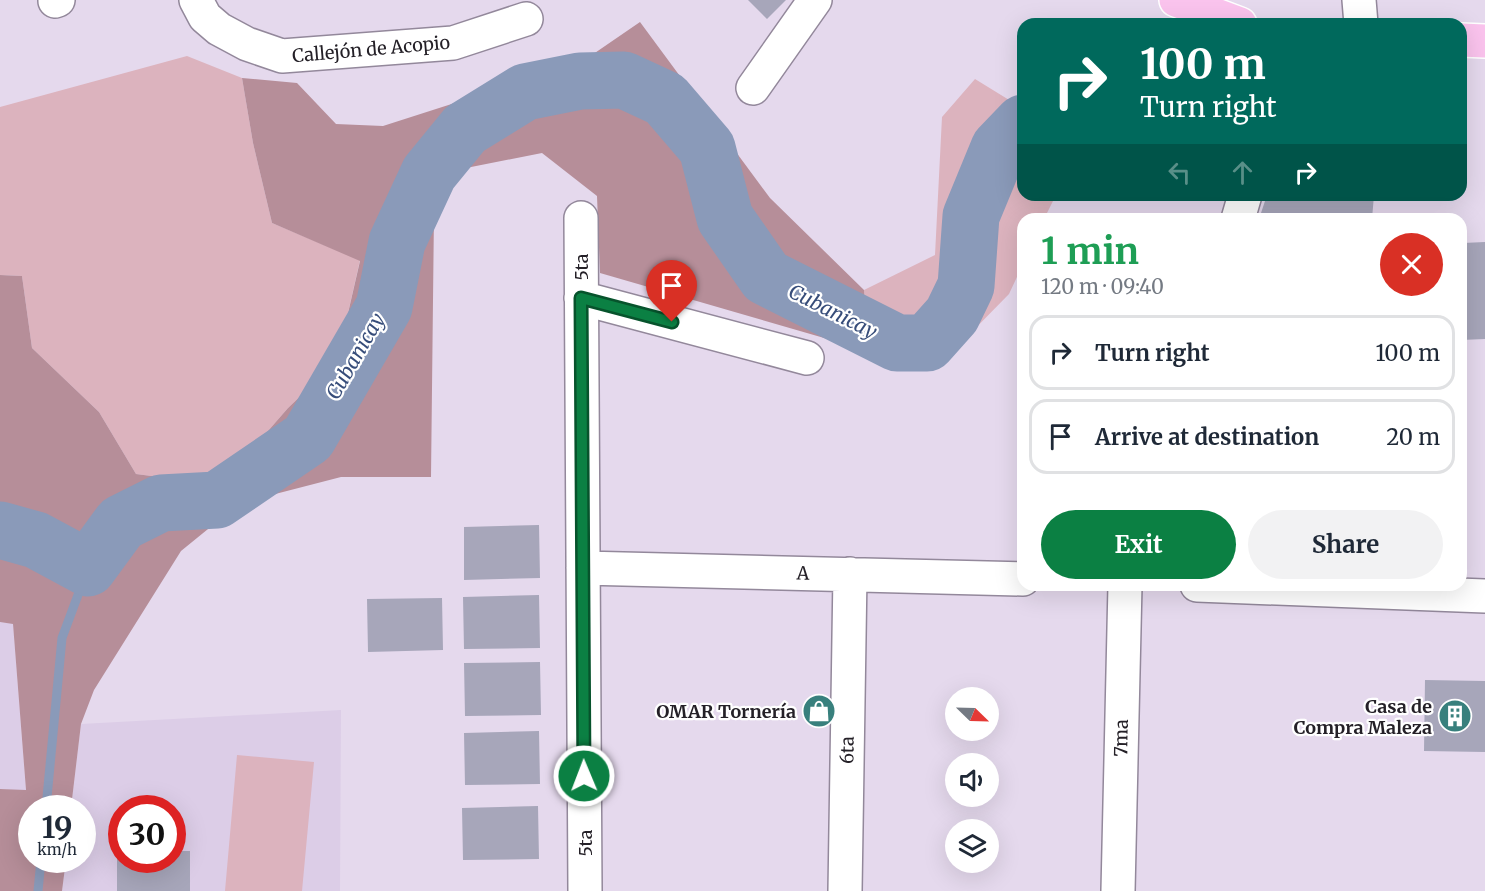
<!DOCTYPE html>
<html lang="en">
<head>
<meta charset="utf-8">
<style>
  :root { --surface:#fff; --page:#f2f2f3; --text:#1f2937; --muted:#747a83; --line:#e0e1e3; --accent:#0b8043 }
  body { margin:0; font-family:Merriweather,serif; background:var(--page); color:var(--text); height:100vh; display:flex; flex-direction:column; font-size:22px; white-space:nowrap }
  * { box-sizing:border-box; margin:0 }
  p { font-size:20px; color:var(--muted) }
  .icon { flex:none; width:33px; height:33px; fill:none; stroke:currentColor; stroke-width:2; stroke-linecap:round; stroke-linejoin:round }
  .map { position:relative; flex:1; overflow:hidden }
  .side { position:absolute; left:1017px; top:213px; width:450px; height:378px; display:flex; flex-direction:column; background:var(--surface); border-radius:18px; box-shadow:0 6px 24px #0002 }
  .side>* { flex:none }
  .top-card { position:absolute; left:1017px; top:18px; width:450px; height:183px; border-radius:18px; box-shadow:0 6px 24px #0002; background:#00695c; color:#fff; overflow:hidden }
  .needle { width:39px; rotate:113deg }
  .tools { position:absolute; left:945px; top:687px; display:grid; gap:12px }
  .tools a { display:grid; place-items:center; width:54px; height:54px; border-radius:50%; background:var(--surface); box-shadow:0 6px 24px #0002; font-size:30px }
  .speed { position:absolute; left:18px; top:795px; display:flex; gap:12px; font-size:30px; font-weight:700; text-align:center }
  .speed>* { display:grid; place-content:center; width:78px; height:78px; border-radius:50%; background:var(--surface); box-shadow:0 6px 24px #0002; line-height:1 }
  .speed small { font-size:15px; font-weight:400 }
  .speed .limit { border:9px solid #d22; background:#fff; color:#111 }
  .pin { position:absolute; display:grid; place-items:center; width:51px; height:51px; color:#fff; margin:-62px -26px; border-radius:50% 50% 50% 0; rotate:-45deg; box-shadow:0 0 6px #0007 }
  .pin .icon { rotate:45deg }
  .me { position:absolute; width:66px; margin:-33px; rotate:359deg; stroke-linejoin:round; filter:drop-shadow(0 0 4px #0008) }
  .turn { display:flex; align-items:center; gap:21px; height:126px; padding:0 24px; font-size:27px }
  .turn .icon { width:78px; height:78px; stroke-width:2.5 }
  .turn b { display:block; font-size:42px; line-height:51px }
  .lanes { display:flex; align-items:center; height:57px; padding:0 24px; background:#0003; justify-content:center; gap:30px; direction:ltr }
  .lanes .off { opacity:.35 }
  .round { display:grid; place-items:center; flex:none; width:63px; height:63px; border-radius:32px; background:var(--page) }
  .headline { display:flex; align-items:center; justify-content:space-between; height:102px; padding:0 24px }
  h1 { font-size:36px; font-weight:700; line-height:45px; color:#1e9e55 }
  .primary-button { display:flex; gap:12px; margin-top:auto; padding:12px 24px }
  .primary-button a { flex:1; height:69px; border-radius:36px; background:var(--accent); color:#fff; font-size:24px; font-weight:700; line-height:69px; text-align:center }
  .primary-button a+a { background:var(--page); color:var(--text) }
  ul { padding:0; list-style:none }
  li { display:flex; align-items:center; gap:18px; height:75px; margin:0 12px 9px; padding:0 12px; border:3px solid var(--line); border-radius:18px }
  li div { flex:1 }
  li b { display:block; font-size:22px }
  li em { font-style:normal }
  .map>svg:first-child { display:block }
</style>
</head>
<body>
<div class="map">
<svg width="1485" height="891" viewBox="0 0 1485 891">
  <rect width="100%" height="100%" fill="#e5d9ed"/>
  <path fill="#dccde7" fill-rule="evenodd" d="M0,622L13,623L26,791L0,789Z
    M341,710L340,891H62L66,860H82V808H71L81,724ZM122,808H172V860H122Z"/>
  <path fill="#dcb3be" d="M187,56L242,78L253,143L272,223L360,260L337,361L288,408L221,485L136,474L99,412L32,348L22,276L0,275V107Z
    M975,79L1014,103L1023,101V195H1056L1044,219H1023V264L1009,294L960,344L917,363L869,351L864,290L935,255L942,117Z
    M237,755L314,762L302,891H225Z"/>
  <path fill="#b68e99" d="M640,22L770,198L864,290L869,351L600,273L597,196L542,153L461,169L434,212L431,477H341L240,503L181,551L94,690L81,724L71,808H32V860H66L62,891H0V789L26,790L13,624L0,622V275L22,276L32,348L99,412L136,474L221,485L288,408L337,361L360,261L272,223L253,143L242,78L297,83L336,124L383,126L514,84L570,70Z"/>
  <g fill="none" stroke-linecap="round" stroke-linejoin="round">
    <path stroke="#8a9ab9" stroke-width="9" d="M46,808L62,638L88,568
      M38,891L41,860"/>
    <path stroke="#8a9ab9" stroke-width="57" d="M0,530L36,540L88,568L121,523L161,503L217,500L308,438L384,307L397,242L429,173L465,129L525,92L580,81L624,80L665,99L707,148L725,218L766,277L897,343H927L952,315L966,286L971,216L999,148L1023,123"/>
  </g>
  <path fill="#a7a6ba" d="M748,0H786L767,19Z
    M1267,195H1374L1372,219H1259Z
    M1485,242V339L1461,340V259H1464L1463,243Z
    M539,525L540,578L464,580V527Z
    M539,595L540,648L464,649L463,597Z
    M442,598L443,650L368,652L367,599Z
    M540,662L541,715L465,716L464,663Z
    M1425,680L1485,681V752L1424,751Z
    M539,731L540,784L465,785L464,733Z
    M538,806L539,859L463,860L462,808Z
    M117,851H122V860H172V851H190V891H117Z"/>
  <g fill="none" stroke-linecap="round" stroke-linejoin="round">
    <g stroke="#93889b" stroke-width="36">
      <path id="minor" d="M196,0L205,17L219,29L247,44L282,56L453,43L526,19
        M1359,0L1361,24
        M55,1L58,0
        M753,88L815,0
        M581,218L585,891
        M1238,219L1245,195
        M581,298L807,358
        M583,568L1023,579
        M1197,585L1485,596
        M845,891L850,574
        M1118,891L1125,585"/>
    </g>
    <g stroke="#fff" stroke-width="36">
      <path id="major" d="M1176,0L1240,24
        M1461,40L1485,41"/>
    </g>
    <use href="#minor" stroke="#fff" stroke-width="33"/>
    <use href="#major" stroke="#fac3ed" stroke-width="33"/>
  </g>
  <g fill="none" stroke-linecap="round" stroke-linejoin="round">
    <g stroke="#07532c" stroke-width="15">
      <path id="route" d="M584,776L581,298L672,322"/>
    </g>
    <use href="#route" stroke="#0b8043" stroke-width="10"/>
  </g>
  <defs>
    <g id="shop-disc" transform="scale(1.725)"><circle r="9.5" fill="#38807d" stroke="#fff"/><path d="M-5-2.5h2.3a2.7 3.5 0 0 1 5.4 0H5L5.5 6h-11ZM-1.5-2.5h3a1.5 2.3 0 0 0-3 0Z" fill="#fff"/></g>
    <g id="building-disc" transform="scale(1.725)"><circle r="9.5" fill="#38807d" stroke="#fff"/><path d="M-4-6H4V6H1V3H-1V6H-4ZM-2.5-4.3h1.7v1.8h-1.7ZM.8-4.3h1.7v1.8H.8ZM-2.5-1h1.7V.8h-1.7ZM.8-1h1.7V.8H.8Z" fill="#fff"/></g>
  </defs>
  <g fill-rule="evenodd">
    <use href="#shop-disc" x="819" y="711"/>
    <use href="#building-disc" x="1455" y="716"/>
  </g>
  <g text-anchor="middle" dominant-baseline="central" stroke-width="4.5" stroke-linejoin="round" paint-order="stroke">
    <g font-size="18" fill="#242027" stroke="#fff">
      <text transform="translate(371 49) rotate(-5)">Callejón de Acopio</text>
      <text transform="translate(581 267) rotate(-90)">5ta</text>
      <text transform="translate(803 573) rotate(1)">A</text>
      <text transform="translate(1121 738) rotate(-89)">7ma</text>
      <text transform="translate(847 750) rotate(-89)">6ta</text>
      <text transform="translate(585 843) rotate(-90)">5ta</text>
    </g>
    <g font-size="18" font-weight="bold" fill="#242027" stroke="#fff" text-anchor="end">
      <text x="1432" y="706">Casa de<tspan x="1432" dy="21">Compra Maleza</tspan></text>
      <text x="796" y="711">OMAR Tornería</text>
    </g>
    <g font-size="20" font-style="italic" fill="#374d7a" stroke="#fff">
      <text transform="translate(833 311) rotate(27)">Cubanicay</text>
      <text transform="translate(355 356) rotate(-60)">Cubanicay</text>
    </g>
  </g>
</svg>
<div class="tools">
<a><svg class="needle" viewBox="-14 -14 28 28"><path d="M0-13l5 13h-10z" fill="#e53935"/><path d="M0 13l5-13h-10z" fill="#747a83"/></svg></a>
<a><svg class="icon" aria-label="sound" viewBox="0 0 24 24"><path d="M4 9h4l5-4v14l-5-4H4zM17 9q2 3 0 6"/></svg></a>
<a><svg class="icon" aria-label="layers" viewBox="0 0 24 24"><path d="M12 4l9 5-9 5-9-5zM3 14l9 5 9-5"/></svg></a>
</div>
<div class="speed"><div>19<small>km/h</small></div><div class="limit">30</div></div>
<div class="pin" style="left:672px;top:322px;background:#d93025"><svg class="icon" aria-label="arrive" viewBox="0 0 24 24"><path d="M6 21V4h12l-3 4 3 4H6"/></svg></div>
<svg class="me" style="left:584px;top:776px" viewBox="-20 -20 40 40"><circle r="17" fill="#0b8043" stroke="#fff" stroke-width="3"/><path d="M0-11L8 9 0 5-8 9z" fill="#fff"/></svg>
<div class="top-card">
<div class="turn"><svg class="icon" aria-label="right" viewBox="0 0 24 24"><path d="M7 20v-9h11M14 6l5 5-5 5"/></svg><div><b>100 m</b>Turn right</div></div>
<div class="lanes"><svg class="icon off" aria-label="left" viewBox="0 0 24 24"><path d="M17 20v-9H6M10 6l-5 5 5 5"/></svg><svg class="icon off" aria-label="ahead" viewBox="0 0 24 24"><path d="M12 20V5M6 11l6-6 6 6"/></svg><svg class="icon" aria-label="right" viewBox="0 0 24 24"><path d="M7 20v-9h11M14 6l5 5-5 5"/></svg></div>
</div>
<section class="side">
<div class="headline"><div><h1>1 min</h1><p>120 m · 09:40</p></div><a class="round" style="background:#d93025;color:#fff"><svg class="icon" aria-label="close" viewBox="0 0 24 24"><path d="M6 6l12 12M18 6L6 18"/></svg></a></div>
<ul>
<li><svg class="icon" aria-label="right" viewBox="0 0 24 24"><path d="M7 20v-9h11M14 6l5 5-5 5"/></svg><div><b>Turn right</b></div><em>100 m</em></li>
<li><svg class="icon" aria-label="arrive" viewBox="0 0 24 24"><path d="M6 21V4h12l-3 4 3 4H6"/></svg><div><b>Arrive at destination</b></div><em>20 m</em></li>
</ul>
<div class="primary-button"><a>Exit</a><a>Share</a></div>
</section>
</div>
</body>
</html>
